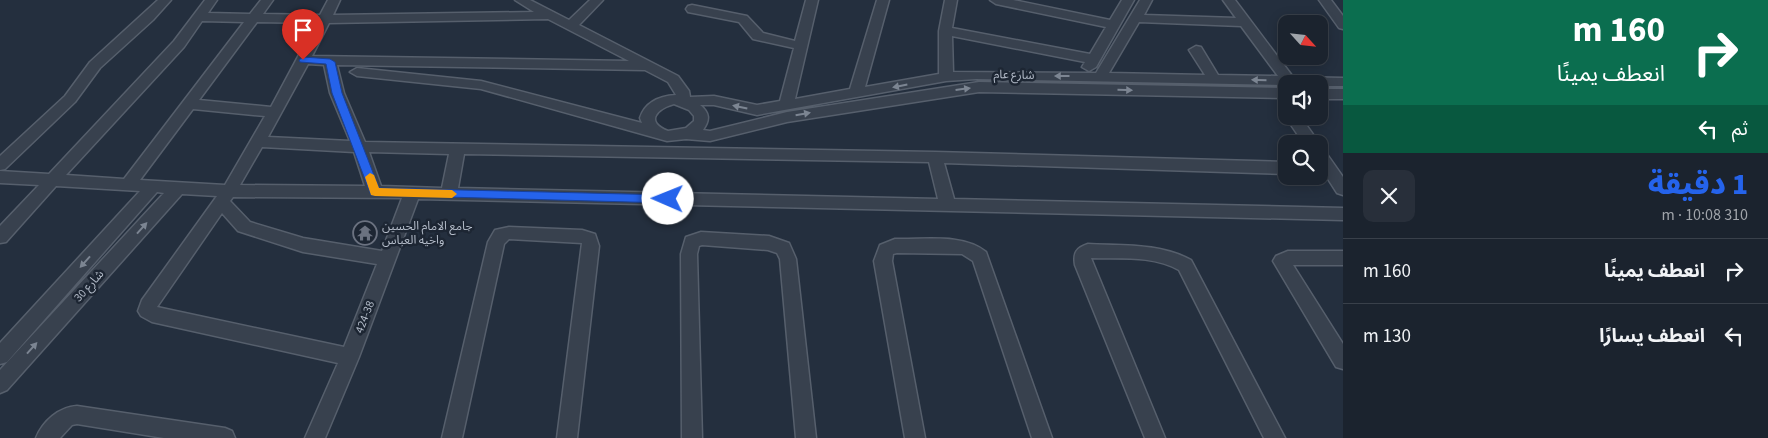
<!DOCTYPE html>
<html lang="ar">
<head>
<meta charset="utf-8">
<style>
  :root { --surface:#1b232e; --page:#282f3a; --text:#f1f3f6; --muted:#a0a4aa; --line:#39404a; --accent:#2563eb }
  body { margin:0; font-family:"Source Sans 3","Noto Sans Arabic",sans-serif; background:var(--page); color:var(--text); direction:rtl; height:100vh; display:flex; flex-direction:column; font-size:19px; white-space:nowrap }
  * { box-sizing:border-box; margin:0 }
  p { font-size:16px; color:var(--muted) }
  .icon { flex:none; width:28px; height:28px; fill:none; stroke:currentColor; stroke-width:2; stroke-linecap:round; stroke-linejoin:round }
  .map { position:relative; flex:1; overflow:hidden; direction:ltr }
  .sheet { display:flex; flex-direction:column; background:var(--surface); width:425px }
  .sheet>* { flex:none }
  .banner { background:#0b6e4f; color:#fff; overflow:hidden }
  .needle { width:32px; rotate:117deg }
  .tools { position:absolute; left:1278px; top:15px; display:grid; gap:10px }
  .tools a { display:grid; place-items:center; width:50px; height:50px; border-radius:10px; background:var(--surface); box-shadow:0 2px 12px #0003,0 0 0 1px var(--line); font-size:25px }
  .pin { position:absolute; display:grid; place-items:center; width:42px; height:42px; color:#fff; margin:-51px -21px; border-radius:50% 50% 50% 0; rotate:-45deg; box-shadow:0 0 5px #0007 }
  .pin .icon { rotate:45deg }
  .me { position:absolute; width:55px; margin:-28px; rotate:271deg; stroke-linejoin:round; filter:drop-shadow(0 0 4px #0008) }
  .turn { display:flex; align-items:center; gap:18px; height:105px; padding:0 20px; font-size:22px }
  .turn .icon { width:65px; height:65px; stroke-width:2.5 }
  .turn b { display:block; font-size:35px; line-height:42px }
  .then { display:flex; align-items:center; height:48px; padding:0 20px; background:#0003; gap:10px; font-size:19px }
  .round { display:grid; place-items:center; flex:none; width:52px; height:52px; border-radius:10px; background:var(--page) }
  .summary { display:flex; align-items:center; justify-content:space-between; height:85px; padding:0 20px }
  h1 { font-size:30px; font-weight:800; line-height:38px; color:var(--accent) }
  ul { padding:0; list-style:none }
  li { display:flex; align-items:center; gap:15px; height:65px; padding:0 20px; border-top:1px solid var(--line) }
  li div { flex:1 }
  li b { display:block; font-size:19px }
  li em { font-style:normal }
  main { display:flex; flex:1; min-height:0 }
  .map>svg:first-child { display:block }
</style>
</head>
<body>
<main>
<section class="sheet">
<div class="banner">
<div class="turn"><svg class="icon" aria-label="right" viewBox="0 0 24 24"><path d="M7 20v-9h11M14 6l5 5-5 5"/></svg><div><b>160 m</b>انعطف يمينًا</div></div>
<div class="then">ثم<svg class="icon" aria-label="left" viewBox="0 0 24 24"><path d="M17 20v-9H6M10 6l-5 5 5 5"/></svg></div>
</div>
<div class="summary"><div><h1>1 دقيقة</h1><p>310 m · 10:08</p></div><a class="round"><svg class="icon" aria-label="close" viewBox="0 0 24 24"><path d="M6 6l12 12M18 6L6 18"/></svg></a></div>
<ul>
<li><svg class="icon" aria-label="right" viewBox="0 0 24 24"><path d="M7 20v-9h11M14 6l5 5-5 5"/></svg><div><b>انعطف يمينًا</b></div><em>160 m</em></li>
<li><svg class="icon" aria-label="left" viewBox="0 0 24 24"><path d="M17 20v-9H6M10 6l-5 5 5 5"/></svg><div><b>انعطف يسارًا</b></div><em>130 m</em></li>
</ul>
</section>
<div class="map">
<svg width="1343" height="438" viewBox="0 0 1343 438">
  <rect width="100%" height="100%" fill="#242f3e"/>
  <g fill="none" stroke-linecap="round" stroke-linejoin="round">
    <g stroke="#565f6c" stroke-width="3">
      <path id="minor" d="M158,0H171L153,20L100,68L75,102L5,169L0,170V156L65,96L90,62Z
        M205,0H217L208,13L250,14L261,0H273L263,14L320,15L328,0H340L333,15L534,12L515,0H530L569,20L590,0H603L579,25L678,76L689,91L690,97L714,96L757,105L780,101L794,48L753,39L739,22L688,12L686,9L688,6L692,5L747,16L763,33L795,41L806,0H818L795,99L850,89L877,0H889L865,87L939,74V31L945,0H957L952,28L1090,54L1106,27L996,4L990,0H1013L1110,20L1122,0H1134L1096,67L1089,71L1082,67L1085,62L952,36L953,72L1096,73L1140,0H1152L1144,15L1236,18L1223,0H1235L1293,77L1343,78V86H1319V84L1286,85L976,79L946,81L757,115L714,105H700C710,113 710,120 703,130L710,131L787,112L979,82L1286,88V98L979,92L787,122L710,141L686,139L667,141L481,89L357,76L350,72L357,68L481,81L642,123L640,118C645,102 660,96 676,95L668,82L645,70L337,65L344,93L365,142L935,152L1286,162V174L944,163L954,199L1343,208V220L418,199L359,357L325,438H305L338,363L152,322L141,316L138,311L142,300L217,196L182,194L7,390L0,393V370L164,193L157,192L7,362L0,364V343L140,191L56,186L6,242L0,243V226L39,185L0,183V171L49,174L174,41ZM548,19L629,61L312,56L329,23ZM202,21L244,22L124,179L66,175L184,47ZM257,22L316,23L271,107L199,100ZM1139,22L1241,26L1278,76L1218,75L1201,47L1196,46L1189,50L1205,75L1109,73ZM308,64L324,65L330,93L350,141L268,137ZM674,104L689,110L694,116V121L686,128L668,131C645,122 656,109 674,104ZM193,109L265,116L225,185L140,180ZM262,147L354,152L365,186L240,185ZM369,152L449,154L442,188L381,186ZM464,154L929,162L938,199L458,188ZM233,197L402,198L382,251L303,238L250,222L230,201ZM222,213L238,231L303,252L377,264L344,347L157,307Z
        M1319,0H1331L1343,16V29L1339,28Z
        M1319,89H1343V99H1319Z
        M1286,114V116H1300L1317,140L1319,144V145L1304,144L1285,116Z
        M1319,149L1324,150L1343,177V195L1337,193L1319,165Z
        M509,227L582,230L595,234L599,246L577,438H557L582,243L509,239L504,244L462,438H442L488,242L495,230Z
        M701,232L769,236L789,243L796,259L816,438H796L780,259L777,253L768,250L702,245L699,246L697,254L702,438H682L681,254L686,237Z
        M895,239C924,240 963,233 986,252L1052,438H1032L973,261L962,254L897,253L893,254L892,261L925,438H905L874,261L880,245Z
        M1088,244C1124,246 1159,243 1191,260L1285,438H1264L1179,270C1152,255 1121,259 1091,258L1165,438H1145L1075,265C1073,253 1076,248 1088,244Z
        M1288,251H1343V265H1293L1343,344V369L1336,367L1273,261L1276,256Z
        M77,406L225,428L232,431L235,438H164L77,424L72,425L60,438H36C43,421 59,407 77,406Z"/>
    </g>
    <use href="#minor" fill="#38414e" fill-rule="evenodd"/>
  </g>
  <defs><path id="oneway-solid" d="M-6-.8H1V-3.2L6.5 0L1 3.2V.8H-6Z" transform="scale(1.25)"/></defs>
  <g fill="#7c8592">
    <use href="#oneway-solid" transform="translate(1062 76) rotate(-180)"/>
    <use href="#oneway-solid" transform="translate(1259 80) rotate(-179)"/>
    <use href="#oneway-solid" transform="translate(900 86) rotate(169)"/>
    <use href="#oneway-solid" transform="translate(963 89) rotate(-7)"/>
    <use href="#oneway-solid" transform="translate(1125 90) rotate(1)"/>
    <use href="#oneway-solid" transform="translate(740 107) rotate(-168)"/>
    <use href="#oneway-solid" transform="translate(803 114) rotate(-10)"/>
    <use href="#oneway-solid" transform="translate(142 228) rotate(-48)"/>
    <use href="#oneway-solid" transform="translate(85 262) rotate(132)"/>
    <use href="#oneway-solid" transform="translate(32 348) rotate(-48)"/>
  </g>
  <path fill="#2563eb" stroke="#184099" d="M303,57L330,59L335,62L342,93L379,188L668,195L674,199L668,203L371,195L332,93L326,64L300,62L299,60Z"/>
  <path fill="#f59e0b" d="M370,173L374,175L379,188L452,190L457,194L452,198L375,196L371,195L365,177Z"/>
  <defs>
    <g id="temple-ring" transform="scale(1.25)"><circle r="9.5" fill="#1d2633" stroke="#6b7280" stroke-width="1.5"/><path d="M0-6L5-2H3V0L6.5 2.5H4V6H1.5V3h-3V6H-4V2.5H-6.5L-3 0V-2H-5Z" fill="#6b7280"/></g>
  </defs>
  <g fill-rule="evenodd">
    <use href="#temple-ring" x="365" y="233"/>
  </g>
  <g text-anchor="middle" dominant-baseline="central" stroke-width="5" stroke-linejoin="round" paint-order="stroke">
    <g font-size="12" fill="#b4bcc9" stroke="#1d2633">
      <text transform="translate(1014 75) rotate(1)">شارع عام</text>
      <text transform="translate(89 286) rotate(-48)">شارع 30</text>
      <text transform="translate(365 317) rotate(-69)">424-38</text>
    </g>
    <g font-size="12" fill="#b4bcc9" stroke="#1d2633" text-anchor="start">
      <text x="382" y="226">جامع الامام الحسين<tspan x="382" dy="14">واخيه العباس</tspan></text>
    </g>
  </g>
</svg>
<div class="tools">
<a><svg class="needle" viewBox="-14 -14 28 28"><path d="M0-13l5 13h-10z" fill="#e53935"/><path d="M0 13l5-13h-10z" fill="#a0a4aa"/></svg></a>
<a><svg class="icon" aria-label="sound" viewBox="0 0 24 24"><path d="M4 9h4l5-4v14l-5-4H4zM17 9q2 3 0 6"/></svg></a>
<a><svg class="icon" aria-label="search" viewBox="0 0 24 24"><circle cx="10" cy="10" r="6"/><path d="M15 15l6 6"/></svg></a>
</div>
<div class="pin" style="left:303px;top:60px;background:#d93025"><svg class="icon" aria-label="arrive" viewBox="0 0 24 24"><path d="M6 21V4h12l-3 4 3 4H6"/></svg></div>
<svg class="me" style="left:668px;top:199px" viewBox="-20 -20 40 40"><circle r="19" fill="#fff"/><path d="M0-13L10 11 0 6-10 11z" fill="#2563eb"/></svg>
</div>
</main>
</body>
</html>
